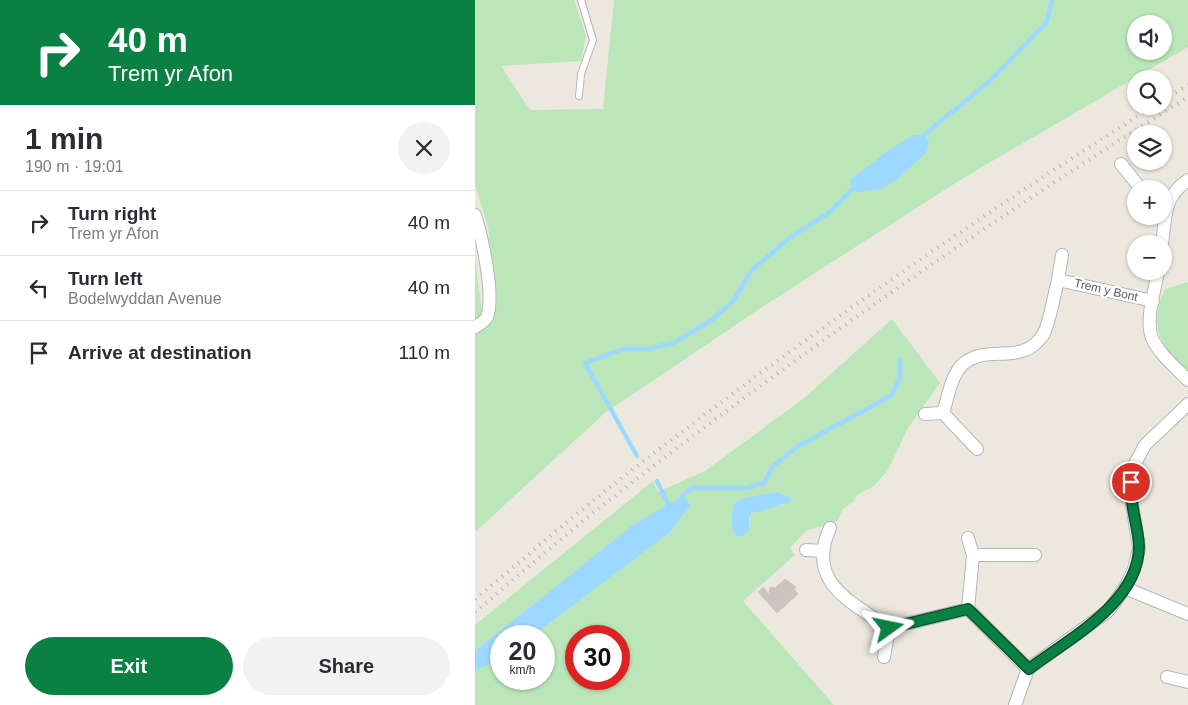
<!DOCTYPE html>
<html lang="en">
<head>
<meta charset="utf-8">
<style>
  :root { --surface:#fff; --page:#f2f2f3; --text:#2b2b33; --muted:#7c7c81; --line:#e1e1e2; --accent:#0b8043 }
  body { margin:0; font-family:Helvetica,sans-serif; background:var(--page); color:var(--text); height:100vh; display:flex; flex-direction:column; font-size:19px; white-space:nowrap }
  * { box-sizing:border-box; margin:0 }
  p { font-size:16px; color:var(--muted) }
  .icon { flex:none; width:28px; height:28px; fill:none; stroke:currentColor; stroke-width:2; stroke-linecap:round; stroke-linejoin:round }
  .map { position:relative; flex:1; overflow:hidden }
  .drawer { display:flex; flex-direction:column; background:var(--surface); width:475px }
  .drawer>* { flex:none }
  .top-card { background:#0b8043; color:#fff; overflow:hidden }
  .fabs { position:absolute; left:652px; top:15px; display:grid; gap:10px }
  .fabs a { display:grid; place-items:center; width:45px; height:45px; border-radius:50%; background:var(--surface); box-shadow:0 1px 4px #0004; font-size:25px }
  .speed { position:absolute; left:15px; top:625px; display:flex; gap:10px; font-size:25px; font-weight:700; text-align:center }
  .speed>* { display:grid; place-content:center; width:65px; height:65px; border-radius:50%; background:var(--surface); box-shadow:0 1px 4px #0004; line-height:1 }
  .speed small { font-size:12px; font-weight:400 }
  .speed .limit { border:8px solid #d22; background:#fff; color:#111 }
  .pin { position:absolute; display:grid; place-items:center; width:42px; height:42px; color:#fff; margin:-21px; border:2px solid #fff; border-radius:50%; box-shadow:0 1px 5px #0007 }
  .me { position:absolute; width:55px; margin:-28px; rotate:78deg; stroke-linejoin:round; filter:drop-shadow(0 0 4px #0008) }
  .turn { display:flex; align-items:center; gap:18px; height:105px; padding:0 25px; font-size:22px }
  .turn .icon { width:65px; height:65px; stroke-width:2.5 }
  .turn b { display:block; font-size:35px; line-height:42px }
  .round { display:grid; place-items:center; flex:none; width:52px; height:52px; border-radius:26px; background:var(--page) }
  .summary { display:flex; align-items:center; justify-content:space-between; height:85px; padding:0 25px }
  h1 { font-size:30px; font-weight:600; line-height:38px }
  .cta { display:flex; gap:10px; margin-top:auto; padding:10px 25px }
  .cta a { flex:1; height:58px; border-radius:30px; background:var(--accent); color:#fff; font-size:20px; font-weight:600; line-height:58px; text-align:center }
  .cta a+a { background:var(--page); color:var(--text) }
  ul { padding:0; list-style:none }
  li { display:flex; align-items:center; gap:15px; height:65px; padding:0 25px; border-top:1px solid var(--line) }
  li div { flex:1 }
  li b { display:block; font-size:19px }
  li em { font-style:normal }
  main { display:flex; flex:1; min-height:0 }
  .map>svg:first-child { display:block }
</style>
</head>
<body>
<main>
<section class="drawer">
<div class="top-card">
<div class="turn"><svg class="icon" aria-label="right" viewBox="0 0 24 24"><path d="M7 20v-9h11M14 6l5 5-5 5"/></svg><div><b>40 m</b>Trem yr Afon</div></div>
</div>
<div class="summary"><div><h1>1 min</h1><p>190 m · 19:01</p></div><a class="round"><svg class="icon" aria-label="close" viewBox="0 0 24 24"><path d="M6 6l12 12M18 6L6 18"/></svg></a></div>
<ul>
<li><svg class="icon" aria-label="right" viewBox="0 0 24 24"><path d="M7 20v-9h11M14 6l5 5-5 5"/></svg><div><b>Turn right</b><p>Trem yr Afon</p></div><em>40 m</em></li>
<li><svg class="icon" aria-label="left" viewBox="0 0 24 24"><path d="M17 20v-9H6M10 6l-5 5 5 5"/></svg><div><b>Turn left</b><p>Bodelwyddan Avenue</p></div><em>40 m</em></li>
<li><svg class="icon" aria-label="arrive" viewBox="0 0 24 24"><path d="M6 21V4h12l-3 4 3 4H6"/></svg><div><b>Arrive at destination</b></div><em>110 m</em></li>
</ul>
<div class="cta"><a>Exit</a><a>Share</a></div>
</section>
<div class="map">
<svg width="713" height="705" viewBox="0 0 713 705">
  <rect width="100%" height="100%" fill="#ece8de"/>
  <path fill="#bbe6b9" fill-rule="evenodd" d="M0,0H99L111,36L106,61L26,66L55,110L128,109L139,0H713V47L490,177L290,305L131,412L0,532V333L14,324L19,316L22,299L13,227L0,185ZM661,24H689V51H661Z
    M0,258L7,312L0,323Z
    M713,282V371C685,345 673,328 690,289Z
    M417,319L465,383L433,428L413,470L399,486L382,495L379,501L368,509L362,521L331,531L315,548L320,555L268,601L359,705H0V625L178,481L183,492L230,471L328,399ZM301,492L310,505C301,506 278,508 275,518C274,521 274,528 274,531L258,532L259,504ZM26,636H69V679H26ZM101,636H144V679H101Z"/>
  <path fill="#9cd8ff" d="M439,135H449L454,141L451,153L421,180L406,189L382,192L377,189L375,180L414,150Z
    M301,492L315,497L316,502L278,513L274,518V531L266,536H261C254,527 257,515 259,504L265,499Z
    M207,496L216,505L195,532L57,636H26V660L0,670V651L158,525Z"/>
  <g fill="none" stroke-linecap="round" stroke-linejoin="round">
    <path stroke="#9cd8ff" stroke-width="4.5" d="M449,135L516,80L572,22L577,0
      M162,456L110,363L148,349H172L198,343L237,320L259,300L276,271L314,238L352,214L377,189
      M182,481L193,504
      M207,496L217,488H272L290,482L297,467L322,447L417,395L425,377V359"/>
  </g>
  <path fill="#c9c5be" stroke="#d1cabd" d="M310,579L321,587L319,589L323,594L302,613L283,592L288,587L294,594L295,587L300,588Z"/>
  <g fill="none" stroke-linecap="round" stroke-linejoin="round">
    <g stroke="#b2b6bb" stroke-width="8">
      <path id="service" d="M104,96L106,74L118,40L106,0"/>
    </g>
    <g stroke="#b2b6bb" stroke-width="14">
      <path id="minor" d="M646,164L666,189
        M0,215C7,237 20,295 12,317C9,322 5,324 0,327
        M687,244C691,216 688,197 713,180
        M683,271C680,291 670,319 677,338C684,354 701,368 713,380
        M583,280L587,255
        M468,413C473,398 476,375 488,364C512,343 547,367 568,335C575,323 579,294 583,280L678,301
        M450,414L468,413L502,449
        M355,528C330,582 376,602 414,628L493,609L498,555H560
        M493,538L498,555
        M331,550L348,551
        M650,588L713,614
        M493,609L553,669
        M409,657L414,628
        M692,677L713,682
        M540,705L553,669L633,611L650,588L659,569L664,548L655,491L661,462L670,445L713,404"/>
    </g>
    <use href="#service" stroke="#fff" stroke-width="6"/>
    <use href="#minor" stroke="#fff" stroke-width="12"/>
    <path stroke="#b1b2b2" stroke-width="4" stroke-dasharray="1 6" stroke-linecap="butt" d="M689,100L713,85
      M0,599C48,560 94,519 143,481C315,347 494,222 679,106
      M0,612C50,571 98,527 150,488C331,348 519,218 713,97"/>
  </g>
  <g fill="none" stroke-linecap="round" stroke-linejoin="round">
    <g stroke="#07532c" stroke-width="12">
      <path id="route" d="M414,628L493,609L554,669C593,639 664,603 664,546C663,524 654,504 656,482"/>
    </g>
    <use href="#route" stroke="#0b8043" stroke-width="9"/>
  </g>
  <g text-anchor="middle" dominant-baseline="central" stroke-width="4.5" stroke-linejoin="round" paint-order="stroke">
    <g font-size="12" fill="#585c61" stroke="#fff">
      <text transform="translate(631 290) rotate(13)">Trem y Bont</text>
    </g>
  </g>
</svg>
<div class="fabs">
<a><svg class="icon" aria-label="sound" viewBox="0 0 24 24"><path d="M4 9h4l5-4v14l-5-4H4zM17 9q2 3 0 6"/></svg></a>
<a><svg class="icon" aria-label="search" viewBox="0 0 24 24"><circle cx="10" cy="10" r="6"/><path d="M15 15l6 6"/></svg></a>
<a><svg class="icon" aria-label="layers" viewBox="0 0 24 24"><path d="M12 4l9 5-9 5-9-5zM3 14l9 5 9-5"/></svg></a>
<a>+</a>
<a>−</a>
</div>
<div class="speed"><div>20<small>km/h</small></div><div class="limit">30</div></div>
<div class="pin" style="left:656px;top:482px;background:#d93025"><svg class="icon" aria-label="arrive" viewBox="0 0 24 24"><path d="M6 21V4h12l-3 4 3 4H6"/></svg></div>
<svg class="me" style="left:414px;top:628px" viewBox="-20 -20 40 40"><path d="M0-17L14 15 0 8-14 15z" fill="#0b8043" stroke="#fff" stroke-width="4"/></svg>
</div>
</main>
</body>
</html>
